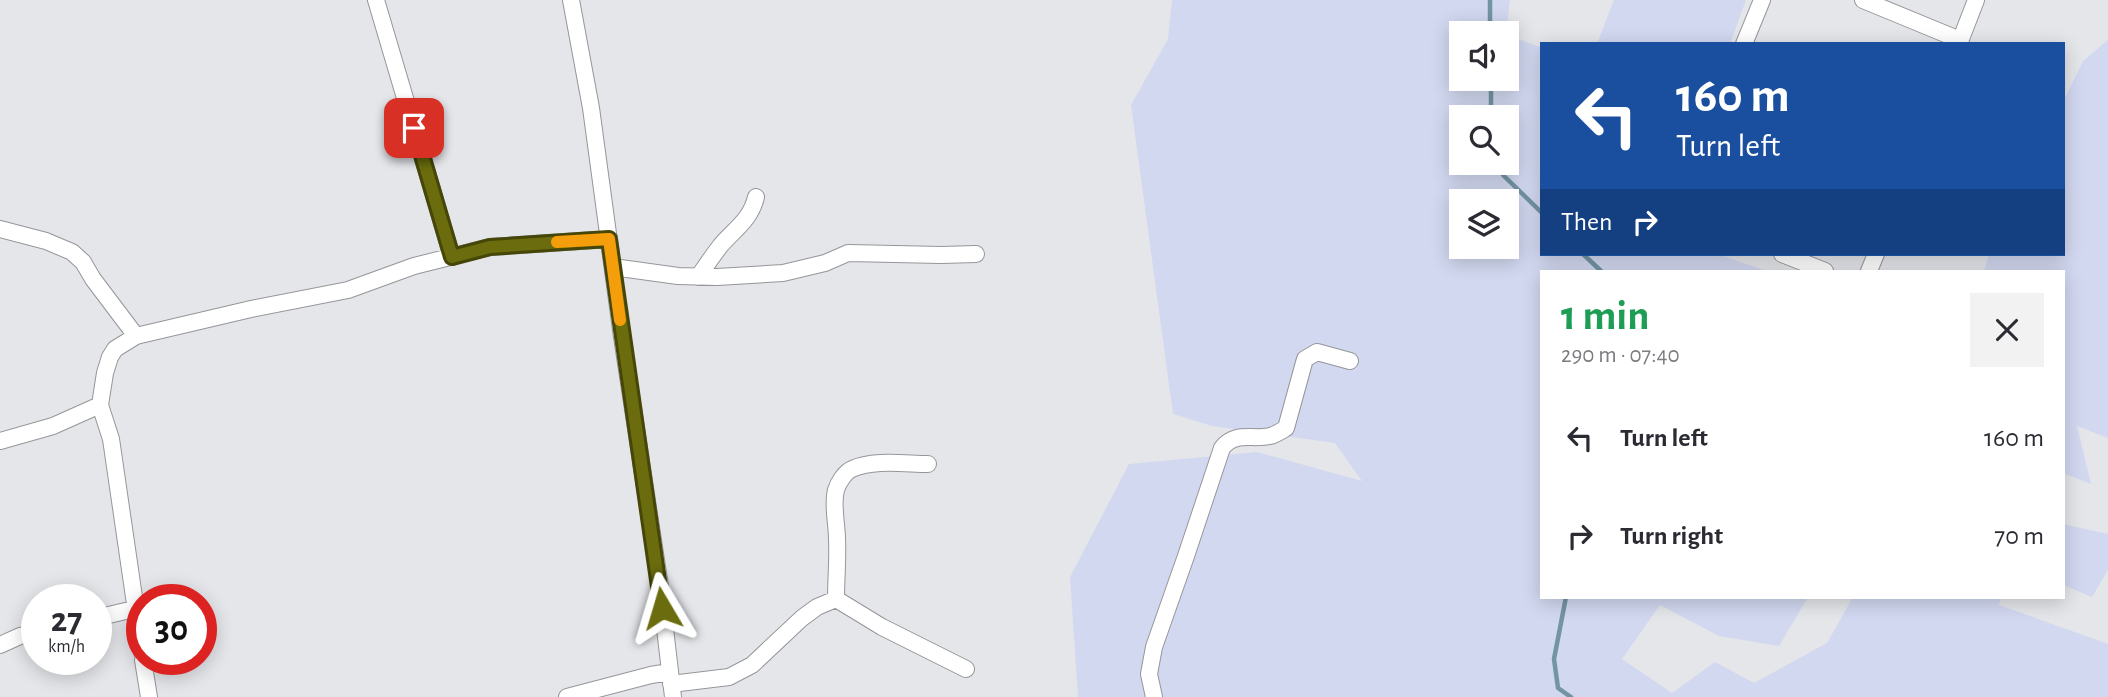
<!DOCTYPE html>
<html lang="en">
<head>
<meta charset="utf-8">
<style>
  :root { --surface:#fff; --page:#f2f2f3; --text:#2b2b33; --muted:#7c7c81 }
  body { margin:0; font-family:"Alegreya Sans",sans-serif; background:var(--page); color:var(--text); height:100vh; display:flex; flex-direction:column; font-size:26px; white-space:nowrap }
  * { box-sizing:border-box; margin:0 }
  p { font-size:23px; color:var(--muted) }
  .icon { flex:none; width:38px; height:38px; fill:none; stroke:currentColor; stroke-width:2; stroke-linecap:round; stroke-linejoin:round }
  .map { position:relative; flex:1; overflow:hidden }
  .side { position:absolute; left:1540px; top:270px; width:525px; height:329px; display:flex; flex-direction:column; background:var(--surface); border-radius:0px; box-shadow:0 4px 18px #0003 }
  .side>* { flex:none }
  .hud { position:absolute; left:1540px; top:42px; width:525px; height:214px; border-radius:0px; box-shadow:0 4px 18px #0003; background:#1a4fa0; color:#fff; overflow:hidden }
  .tools { position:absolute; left:1449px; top:21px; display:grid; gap:14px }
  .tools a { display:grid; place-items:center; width:70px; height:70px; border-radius:0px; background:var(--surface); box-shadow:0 4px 18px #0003; font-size:35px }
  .speed { position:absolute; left:21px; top:584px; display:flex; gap:14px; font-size:35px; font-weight:700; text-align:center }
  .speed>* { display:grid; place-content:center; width:91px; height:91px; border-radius:50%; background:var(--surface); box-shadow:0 4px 18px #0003; line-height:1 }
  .speed small { font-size:18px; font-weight:400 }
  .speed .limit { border:10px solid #d22; background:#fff; color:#111 }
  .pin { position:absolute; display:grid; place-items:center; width:60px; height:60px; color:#fff; margin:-30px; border-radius:14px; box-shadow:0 4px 10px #0006 }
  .me { position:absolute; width:77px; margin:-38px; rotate:353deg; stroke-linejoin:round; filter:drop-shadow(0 0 5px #0008) }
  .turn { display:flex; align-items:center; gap:24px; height:147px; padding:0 21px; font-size:32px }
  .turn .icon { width:91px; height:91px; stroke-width:2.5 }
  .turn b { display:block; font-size:49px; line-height:60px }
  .then { display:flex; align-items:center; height:66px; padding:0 21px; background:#0003; gap:14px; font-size:26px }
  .round { display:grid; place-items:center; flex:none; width:74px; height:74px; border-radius:0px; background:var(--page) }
  .overview { display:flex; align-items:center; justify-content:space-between; height:119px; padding:0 21px }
  h1 { font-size:42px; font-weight:700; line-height:52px; color:#1e9e55 }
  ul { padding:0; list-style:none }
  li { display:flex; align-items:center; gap:21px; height:98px; padding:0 21px }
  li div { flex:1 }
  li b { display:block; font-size:26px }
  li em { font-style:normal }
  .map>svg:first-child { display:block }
</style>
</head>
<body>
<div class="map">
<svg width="2108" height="697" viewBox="0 0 2108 697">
  <rect width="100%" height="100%" fill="#e5e6ea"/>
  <path fill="#d2d8f0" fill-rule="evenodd" d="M1172,0H1510L1506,33H1461V79H1507V35L1542,48V254H1717L1767,271H1542V597H1808L1779,646L1719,636L1660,605L1622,659L1672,693L1715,662L1754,683L1827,643L1853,597H2001L1999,605L2108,644V697H1078L1070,577L1129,464L1257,452L1362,481L1335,443L1212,426L1173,414L1131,105L1168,39ZM1461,117H1507V163H1461ZM1461,201H1507V247H1461Z
    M1614,0H1746L1730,44H1597Z
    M2108,40V438L2077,426L2091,484L2063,473V271H1984L1989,254H2063V102L2083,61Z
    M2063,524L2108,534V570L2092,597L2063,585Z"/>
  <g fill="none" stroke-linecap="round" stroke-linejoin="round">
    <path stroke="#7394a4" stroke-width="4.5" d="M1490,0V33
      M1491,79V117
      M1500,163L1503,175L1542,213
      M1583,254L1601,271
      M1566,597L1554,659L1558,688L1571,697"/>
    <g stroke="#95969a" stroke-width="18">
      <path id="minor" d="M376,0L452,257
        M571,0L591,108L622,337L660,586L673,697
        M1863,0L1960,40
        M1744,44L1762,0
        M1959,44L1976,0
        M0,229L46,241L72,252L83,262L93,279L136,336
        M1782,254L1825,271
        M613,267L678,276L717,277L783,273L825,263L848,253L941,255L976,254
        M1869,271L1876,254
        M698,277C706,266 713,255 721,245C735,229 751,219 756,197
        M0,441L53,426L100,405
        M836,599C836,579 838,559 837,539C837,524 832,505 836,490C838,483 845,472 852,469C874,459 906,464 928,464
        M96,618L134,609
        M0,645L20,636L37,632
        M142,652L111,439L100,405L105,373L110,357L115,349L136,336L251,309L348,290L414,266L490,247L609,239
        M143,660L149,697
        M671,684L729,677L752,665L802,618L817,607L836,599L882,627L966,669
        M567,697L651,675L669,672
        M1154,697L1149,674L1154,647L1186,556L1222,448C1235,431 1252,440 1270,436C1275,435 1281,431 1286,428L1305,359L1317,352L1350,361"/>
    </g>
    <use href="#minor" stroke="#fff" stroke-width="16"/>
  </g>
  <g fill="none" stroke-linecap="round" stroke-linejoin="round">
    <g stroke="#454608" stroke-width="18">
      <path id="route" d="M414,128L452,257L490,247L609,239L662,608"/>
    </g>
    <use href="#route" stroke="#6a6c0d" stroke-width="12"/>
    <path stroke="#f59e0b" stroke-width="12" d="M557,242L609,239L620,320"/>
  </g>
</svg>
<div class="tools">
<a><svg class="icon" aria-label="sound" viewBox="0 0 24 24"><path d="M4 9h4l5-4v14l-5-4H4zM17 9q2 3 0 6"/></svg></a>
<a><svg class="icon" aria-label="search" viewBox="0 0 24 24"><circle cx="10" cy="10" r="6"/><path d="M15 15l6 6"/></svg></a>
<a><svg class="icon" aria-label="layers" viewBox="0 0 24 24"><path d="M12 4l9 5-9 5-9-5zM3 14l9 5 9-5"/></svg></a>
</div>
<div class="speed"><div>27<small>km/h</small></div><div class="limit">30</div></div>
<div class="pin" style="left:414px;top:128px;background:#d93025"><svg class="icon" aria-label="arrive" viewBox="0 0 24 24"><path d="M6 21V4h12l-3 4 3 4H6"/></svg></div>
<svg class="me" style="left:662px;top:608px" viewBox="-20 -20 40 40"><path d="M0-17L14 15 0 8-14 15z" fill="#6a6c0d" stroke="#fff" stroke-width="4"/></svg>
<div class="hud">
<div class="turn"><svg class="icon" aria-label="left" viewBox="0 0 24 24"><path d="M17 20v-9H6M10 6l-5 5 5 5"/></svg><div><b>160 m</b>Turn left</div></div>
<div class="then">Then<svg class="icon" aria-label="right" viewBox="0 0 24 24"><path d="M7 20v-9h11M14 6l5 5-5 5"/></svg></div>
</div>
<section class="side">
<div class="overview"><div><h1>1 min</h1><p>290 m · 07:40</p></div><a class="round"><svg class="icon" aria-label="close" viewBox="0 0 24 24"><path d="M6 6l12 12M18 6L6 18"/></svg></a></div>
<ul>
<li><svg class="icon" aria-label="left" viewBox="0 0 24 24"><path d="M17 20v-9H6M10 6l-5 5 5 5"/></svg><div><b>Turn left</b></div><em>160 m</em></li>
<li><svg class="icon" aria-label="right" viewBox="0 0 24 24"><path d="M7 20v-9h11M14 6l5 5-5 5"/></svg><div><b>Turn right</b></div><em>70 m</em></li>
</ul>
</section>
</div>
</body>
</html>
